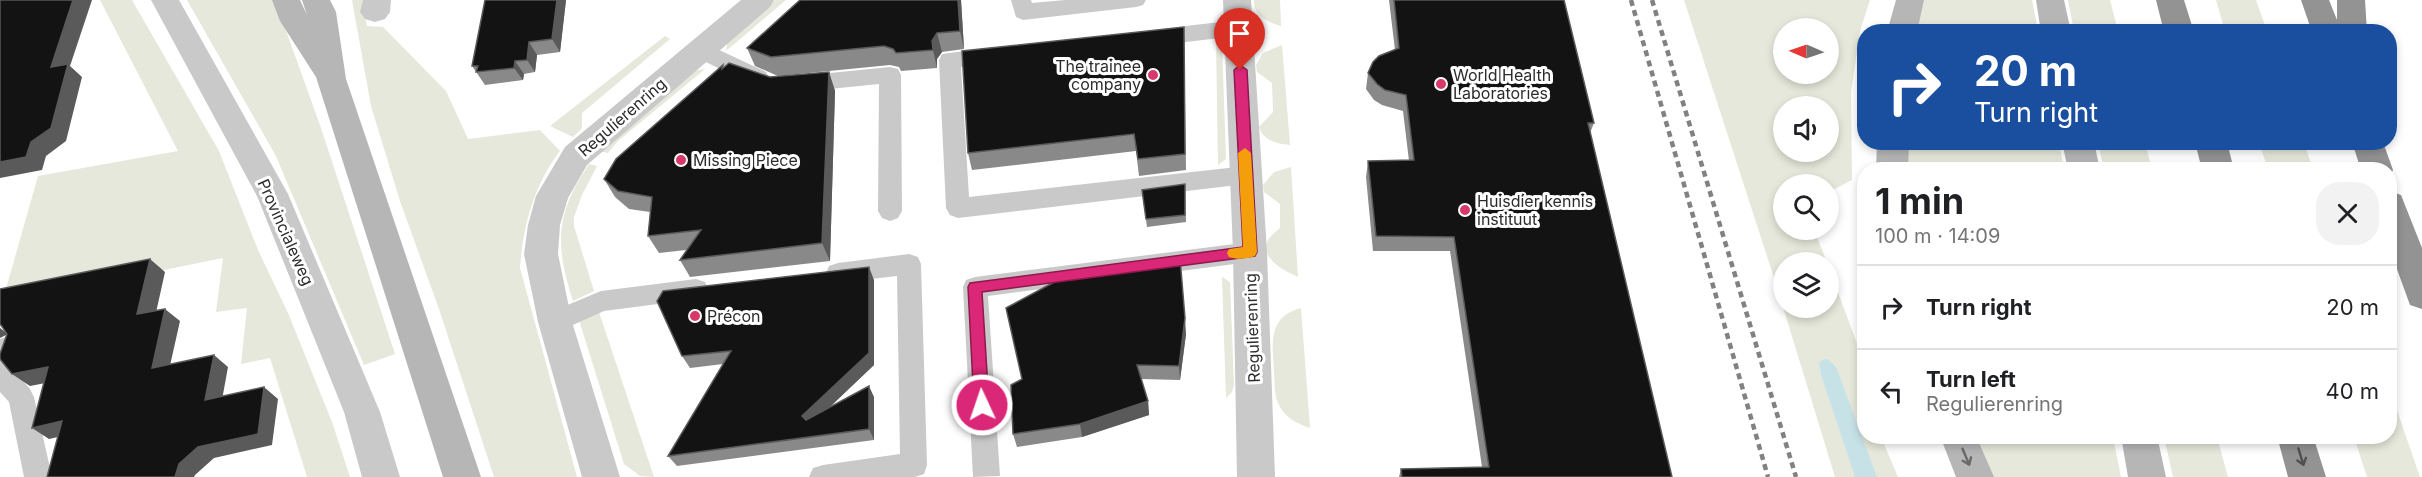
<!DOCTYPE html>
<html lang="en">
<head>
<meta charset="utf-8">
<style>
  :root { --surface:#fff; --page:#f2f2f2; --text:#202124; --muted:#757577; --line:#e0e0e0 }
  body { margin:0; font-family:Inter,sans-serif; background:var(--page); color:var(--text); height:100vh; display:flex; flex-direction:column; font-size:22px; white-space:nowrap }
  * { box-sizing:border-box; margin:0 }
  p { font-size:20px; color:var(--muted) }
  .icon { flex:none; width:33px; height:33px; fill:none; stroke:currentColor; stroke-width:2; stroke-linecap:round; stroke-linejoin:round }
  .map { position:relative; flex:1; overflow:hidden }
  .side { position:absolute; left:1857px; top:162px; width:540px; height:282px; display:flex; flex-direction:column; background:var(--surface); border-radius:24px; box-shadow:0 3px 9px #0003 }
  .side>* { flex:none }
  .top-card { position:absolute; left:1857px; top:24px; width:540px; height:126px; border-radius:24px; box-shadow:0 3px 9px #0003; background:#1a4fa0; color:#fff; overflow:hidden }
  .needle { width:39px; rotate:272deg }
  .controls { position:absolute; left:1773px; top:18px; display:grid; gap:12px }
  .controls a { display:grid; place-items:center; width:66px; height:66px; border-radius:50%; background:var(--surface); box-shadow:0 3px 9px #0003; font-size:30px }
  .pin { position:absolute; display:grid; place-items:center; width:51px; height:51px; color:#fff; margin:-62px -26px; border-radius:50% 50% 50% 0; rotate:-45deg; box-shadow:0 0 6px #0007 }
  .pin .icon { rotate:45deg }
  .me { position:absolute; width:66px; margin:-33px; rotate:357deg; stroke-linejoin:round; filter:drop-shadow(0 0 4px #0008) }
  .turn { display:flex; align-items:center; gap:21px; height:126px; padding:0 18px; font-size:27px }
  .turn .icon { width:78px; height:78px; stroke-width:2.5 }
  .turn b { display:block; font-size:42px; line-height:51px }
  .round { display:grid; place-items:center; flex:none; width:63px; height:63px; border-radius:24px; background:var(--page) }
  .overview { display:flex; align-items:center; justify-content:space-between; height:102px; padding:0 18px }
  h1 { font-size:36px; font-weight:700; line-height:45px }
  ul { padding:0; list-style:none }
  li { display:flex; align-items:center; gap:18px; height:84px; padding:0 18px; border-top:2px solid var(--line) }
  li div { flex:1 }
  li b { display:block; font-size:22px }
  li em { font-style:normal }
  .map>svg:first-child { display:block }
</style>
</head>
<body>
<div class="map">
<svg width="2422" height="477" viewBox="0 0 2422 477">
  <rect width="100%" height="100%" fill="#fff"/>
  <path fill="#e5e8da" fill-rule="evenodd" d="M100,0H132L219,151L258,250L288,313L332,422L350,477H307L270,358L241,364L247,308L216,312L223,258L2,303L38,176L178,151Z
    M187,0H275L321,128L395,354L364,365L276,156Z
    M352,0H364L362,3L367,26L383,27L446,91L468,139L540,130L560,151C534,185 523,226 520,268L577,477H494L440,312L400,201L371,106Z
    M775,0H786L726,51L728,39Z
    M1254,0H1280L1281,26C1268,22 1253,16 1254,0Z
    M1684,0H1870L1860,31L1851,92L1852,180L1829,192L1828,184H1784V230H1814L1827,262H1784V308H1828L1829,268L1862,357L1864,436L1881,437L1898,477H1835L1776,284ZM1784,28H1828V74H1784ZM1784,106H1828V152H1784Z
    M1924,0H2032L2038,31L1915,32Z
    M2068,0H2110L2118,31H2074Z
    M2216,0H2256L2267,31H2225Z
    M665,36L670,39L582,113V128L573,137L550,126Z
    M1216,40L1222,44L1226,159L1218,165Z
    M1282,45L1290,145C1277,144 1264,141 1259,127L1273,112L1272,83L1257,72L1256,65L1263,53Z
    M705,69L618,141L608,153L599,151L693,71Z
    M1904,143H2059L2064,169H1906Z
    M2098,143H2145L2152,169H2104Z
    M2259,143H2304L2313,169H2268Z
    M589,164L597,166L582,195L574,217V226L594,291L573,301C555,244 555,215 589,164Z
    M1291,167L1298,277C1287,272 1261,260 1267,243C1268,237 1276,232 1280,228V204L1264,192L1263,185L1274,172Z
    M1222,277L1230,282L1234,385L1232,392L1226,398Z
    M1301,308L1310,428C1298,424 1286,418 1280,407C1274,397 1275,385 1274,374C1273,346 1266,317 1301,308Z
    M599,312L654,477L640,476L624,464L579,320Z
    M2390,390L2420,477H2367L2354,437L2390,436Z
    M1974,437H2113L2121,477H1991Z
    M2164,437H2217L2228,477H2173Z"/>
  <path fill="#c7e2e7" d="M1825,359L1829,360L1836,367L1877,477H1855L1821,375L1819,362Z"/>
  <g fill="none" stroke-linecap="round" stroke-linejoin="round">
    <path fill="#c9c9c9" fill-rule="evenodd" d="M1011,0H1031L1032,3L1065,0H1146L1143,5L1136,7L1023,20L1016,17Z
      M1238,20L1246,23L1249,28L1246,33L1238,36L1151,46L1143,44L1140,38L1143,32L1151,30Z
      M700,41L766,72L769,78L766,84L758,86L750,84L692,55L689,49L692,43Z
      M995,47L1003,49L1006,55L1003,61L961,67L969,197L1246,166L1254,169L1258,175L1254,181L1246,184L958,218L950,215L946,208L939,60L942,54Z
      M890,67L898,69L901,75L902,211L898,218L890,221L882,218L878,211L879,84L800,92L792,90L789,84L792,78L800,76Z
      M1250,242L1259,245L1262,252L1259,259L1250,262L988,296L1000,476L973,477L963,287L966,280L975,277Z
      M909,254L918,257L921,264L927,465L924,474L915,477H809L813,468L823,465L900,454L897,276L838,283L829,280L826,273L829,266L838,263Z
      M696,279L705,282L708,289L705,296L696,299L604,311L555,333L546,330L542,322L546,314L601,291Z
      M9,336L18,339L22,347L14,370L30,389L34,397L52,477H24L9,402L0,392V339Z"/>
    <path fill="#c9c9c9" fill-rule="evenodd" d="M151,0H179L288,194L380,412L400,477H362L344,412L257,196Z
      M363,0H391L390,12L385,19L375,22L365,19L360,12Z
      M741,0H774L770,7L587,165L568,198L560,225L558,254L572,322L620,477H582L538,322L524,254L528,225L536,196L565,147Z
      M1223,0H1251L1267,252L1275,477H1237L1233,252Z"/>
    <path fill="#b6b6b6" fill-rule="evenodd" d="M272,0H300L307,15L302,0H330L336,12L346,79L481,477H443L316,77L280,21Z
      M1896,0H1924L1917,32H1887Z
      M2036,0H2064L2071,32H2041Z
      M1877,142H1909L1908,170H1876Z
      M2062,142H2094L2100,170H2068Z
      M1940,436H1976L1994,477H1956Z
      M2121,436H2157L2166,477H2128Z"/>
    <path fill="#939393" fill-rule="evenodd" d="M2156,0H2184L2194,32H2164Z
      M2301,0H2329L2337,20V0H2365L2367,32H2312Z
      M2195,142H2227L2234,170H2202Z
      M2352,142H2383L2393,170L2390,176V170H2361Z
      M2390,191L2401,195L2422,248V309L2410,305L2390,250Z
      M2277,436H2313L2326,477H2288Z"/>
    <path stroke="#818181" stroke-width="4.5" stroke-dasharray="6 4.5" stroke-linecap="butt" d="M1631,0L1768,477
      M1652,0L1796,477"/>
  </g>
  <path fill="#898989" d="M566,0L560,52L537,55L535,72L524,74L523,80L485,85L472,66Z
    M800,0H961L964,49L942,52L937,59V68L901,71L899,67L890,65L778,76L755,66L747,48Z
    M1389,0H1564L1594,123L1590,133L1672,477H1399L1401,469L1482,467L1450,251H1373L1366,177L1368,161H1409L1403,111L1382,105L1374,100L1366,89L1368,73L1395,50Z
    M1184,27L1186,170L1139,176L1136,151L972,170L968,153Z
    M724,68L770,77L829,72L835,91L830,261L690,277L680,260L686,250L659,253L648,236L650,212L629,209L615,197L604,179Z
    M1185,184L1186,222L1147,227L1142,190Z
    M874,280V365L829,407L874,397V440L677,466L668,456L723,364L690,368L682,356Z
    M1186,334L1180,380L1141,379L1148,401L1149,415L1082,437L1017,447L1013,434Z"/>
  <path fill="#5a5a5a" d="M73,0H92L70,66L82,77L66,141L46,156L42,170L0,178V162L51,67Z
    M557,0H566L560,52L552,39Z
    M958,0H961L964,49L960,31Z
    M937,33L942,52L937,59V68L933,50L932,41Z
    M529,42L537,55L535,72L527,60Z
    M515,61L524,74L523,80L514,68Z
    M829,72L835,91L830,261L822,243Z
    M150,259L165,272L153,326L137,314Z
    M869,267L874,280V365L809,427L802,416Z
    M165,309L180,321L167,379L152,368Z
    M1185,318L1186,334L1180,380L1179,366Z
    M0,328L8,334L0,338Z
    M214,355L228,367L220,411L205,400Z
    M48,367L66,379L30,386L12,374Z
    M869,386L874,397V440L869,429Z
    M264,387L278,399L272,445L214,458L195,475L194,477H175L179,464Z
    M1148,401L1149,415L1082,437L1080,424Z
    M62,421L80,432L49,439L32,428Z"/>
  <path fill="#131313" stroke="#5a5a5a" stroke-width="1.5" d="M0,0H73L51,67L68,64L51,128L31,142L26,157L0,162Z
    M485,0H557L552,39L529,42L527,60L515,61L514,68L476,72L478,66H472Z
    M800,0H958L960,31L937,33L932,41L933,50L896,53L893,49L884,46L771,57L747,48Z
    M1394,0H1564L1594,123H1588L1672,477H1402L1401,469L1489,467L1454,237L1376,236L1368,161L1414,160L1406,95L1385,90L1377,84L1368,73L1373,62L1379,56L1399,48Z
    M1184,27L1185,154L1138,159L1134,134L968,153L962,51Z
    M729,63L770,77L829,72L822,243L680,260L701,230L648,236L652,197L618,191L604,179L616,159L723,65L722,69Z
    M1185,184V215L1146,219L1142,190Z
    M1180,258L1185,318L1179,366L1137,365L1148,401L1080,424L1013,434L1011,385L1022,379L1006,308L1071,273L1123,272L1127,264Z
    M150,259L137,314L165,309L152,368L214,355L205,400L264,387L258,434L198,447L179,464L175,477H47L62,421L32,428L48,367L12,374L0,359V354L7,334L1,325H0V289Z
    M869,267V353L802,416L806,420L869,386V429L668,456L731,351L682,356L657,301L663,291Z"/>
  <defs><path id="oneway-shaft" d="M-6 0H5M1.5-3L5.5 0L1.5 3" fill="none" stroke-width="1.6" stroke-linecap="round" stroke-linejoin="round" transform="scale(1.5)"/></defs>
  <use stroke="#6a6a6a" href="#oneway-shaft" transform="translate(1966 457) rotate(67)"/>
  <use stroke="#505050" href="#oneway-shaft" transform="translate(2301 457) rotate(73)"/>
  <path fill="#db2777" stroke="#8e194d" stroke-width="1.5" d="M1240,65L1247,70L1257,252L1255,256L982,292L989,405L987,410L982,412L977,410L974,405L968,287L970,283L1243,247L1234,70Z"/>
  <path fill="#f59e0b" d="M1245,148L1251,153L1257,252L1255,256C1247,259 1237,260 1229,257L1227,253L1229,249L1243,247L1238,153Z"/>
  <g fill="#d7396a" stroke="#fff" stroke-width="2">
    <circle cx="1153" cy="75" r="6"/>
    <circle cx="1441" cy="84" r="6"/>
    <circle cx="681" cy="160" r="6"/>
    <circle cx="1465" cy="210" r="6"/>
    <circle cx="695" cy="316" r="6"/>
  </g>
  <g text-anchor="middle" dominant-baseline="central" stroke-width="6" stroke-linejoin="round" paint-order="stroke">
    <g font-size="16" fill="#2c2c2c" stroke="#fff" text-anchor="start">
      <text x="1141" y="66" text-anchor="end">The trainee<tspan x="1141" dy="18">company</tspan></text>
      <text x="1453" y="75">World Health<tspan x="1453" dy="18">Laboratories</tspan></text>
      <text x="693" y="160">Missing Piece</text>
      <text x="1477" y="201">Huisdier kennis<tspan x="1477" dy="18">instituut</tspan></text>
      <text x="707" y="316">Précon</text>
    </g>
    <g font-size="16" fill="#2c2c2c" stroke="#fff">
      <text transform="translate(622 117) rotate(-41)">Regulierenring</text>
      <text transform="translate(286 232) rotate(66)">Provincialeweg</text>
      <text transform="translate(1252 328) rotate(-92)">Regulierenring</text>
    </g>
  </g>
</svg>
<div class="controls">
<a><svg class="needle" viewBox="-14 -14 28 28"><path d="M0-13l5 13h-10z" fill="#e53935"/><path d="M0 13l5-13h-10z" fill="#757577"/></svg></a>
<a><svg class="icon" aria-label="sound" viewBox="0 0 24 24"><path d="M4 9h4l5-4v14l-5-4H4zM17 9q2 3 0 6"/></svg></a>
<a><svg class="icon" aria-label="search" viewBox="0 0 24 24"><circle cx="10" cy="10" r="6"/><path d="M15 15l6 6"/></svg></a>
<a><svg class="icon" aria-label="layers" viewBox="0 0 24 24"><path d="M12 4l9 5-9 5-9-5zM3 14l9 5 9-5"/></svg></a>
</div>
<div class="pin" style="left:1240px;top:70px;background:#d93025"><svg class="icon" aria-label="arrive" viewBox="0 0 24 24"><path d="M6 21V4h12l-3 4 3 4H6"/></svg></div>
<svg class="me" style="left:982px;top:405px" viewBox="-20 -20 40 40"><circle r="17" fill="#db2777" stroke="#fff" stroke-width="3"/><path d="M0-11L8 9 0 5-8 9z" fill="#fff"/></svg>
<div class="top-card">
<div class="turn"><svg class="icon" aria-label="right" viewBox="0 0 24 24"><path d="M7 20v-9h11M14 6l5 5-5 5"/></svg><div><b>20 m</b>Turn right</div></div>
</div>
<section class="side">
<div class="overview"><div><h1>1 min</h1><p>100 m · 14:09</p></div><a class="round"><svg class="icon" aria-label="close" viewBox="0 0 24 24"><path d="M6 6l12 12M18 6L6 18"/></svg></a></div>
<ul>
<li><svg class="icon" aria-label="right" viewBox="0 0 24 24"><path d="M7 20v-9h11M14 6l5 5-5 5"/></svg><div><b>Turn right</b></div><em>20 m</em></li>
<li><svg class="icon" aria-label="left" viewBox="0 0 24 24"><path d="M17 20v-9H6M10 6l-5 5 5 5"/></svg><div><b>Turn left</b><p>Regulierenring</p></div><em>40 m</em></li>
</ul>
</section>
</div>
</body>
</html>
